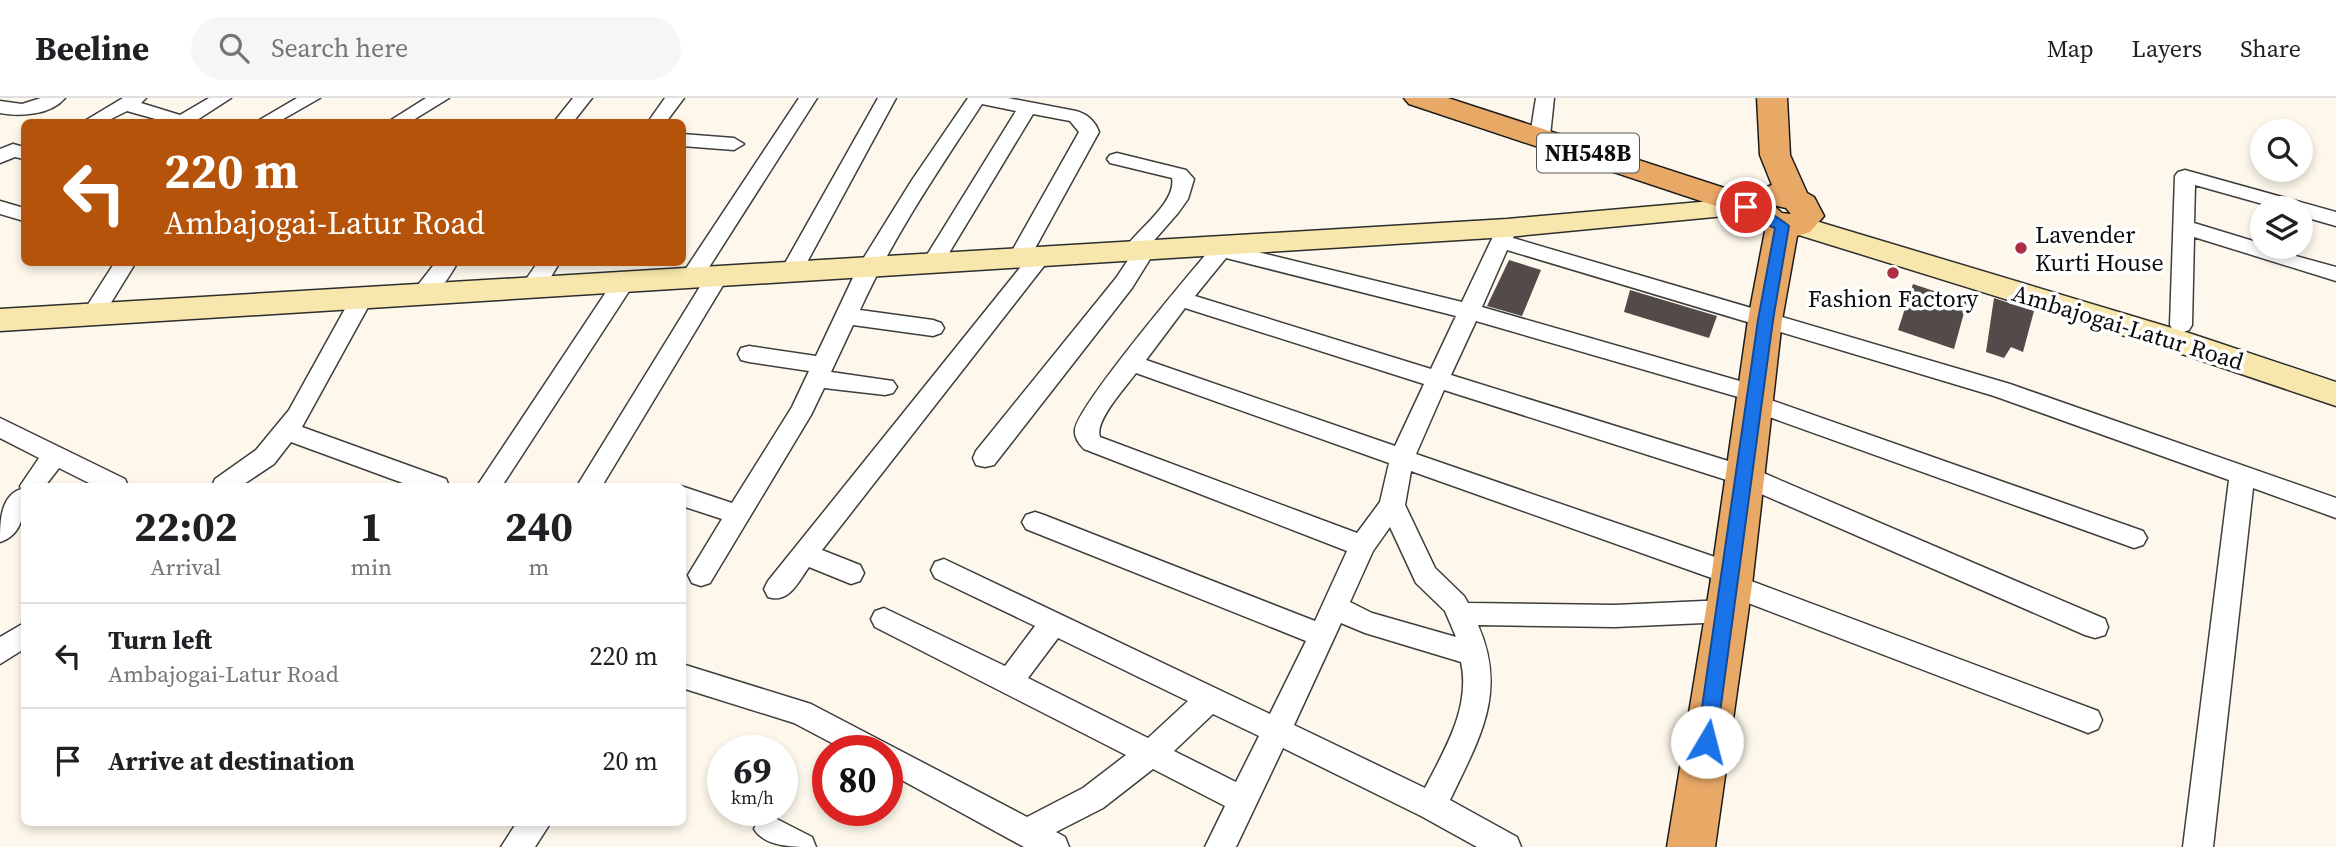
<!DOCTYPE html>
<html lang="en">
<head>
<meta charset="utf-8">
<style>
  :root { --surface:#fff; --page:#f6f6f6; --text:#202124; --muted:#757577; --line:#e0e0e0 }
  body { margin:0; font-family:"Source Serif 4",serif; background:var(--page); color:var(--text); height:100vh; display:flex; flex-direction:column; font-size:26px; white-space:nowrap }
  * { box-sizing:border-box; margin:0 }
  p { font-size:23px; color:var(--muted) }
  .icon { flex:none; width:38px; height:38px; fill:none; stroke:currentColor; stroke-width:2; stroke-linecap:round; stroke-linejoin:round }
  .map { position:relative; flex:1; overflow:hidden }
  .panel { position:absolute; left:21px; top:385px; width:665px; height:343px; display:flex; flex-direction:column; background:var(--surface); border-radius:10px; box-shadow:0 4px 10px #0003 }
  .panel>* { flex:none }
  .hud { position:absolute; left:21px; top:21px; width:665px; height:147px; border-radius:10px; box-shadow:0 4px 10px #0003; background:#b45309; color:#fff; overflow:hidden }
  .buttons { position:absolute; left:2250px; top:21px; display:grid; gap:14px }
  .buttons a { display:grid; place-items:center; width:63px; height:63px; border-radius:50%; background:var(--surface); box-shadow:0 4px 10px #0003; font-size:35px }
  .speed { position:absolute; left:707px; top:637px; display:flex; gap:14px; font-size:35px; font-weight:700; text-align:center }
  .speed>* { display:grid; place-content:center; width:91px; height:91px; border-radius:50%; background:var(--surface); box-shadow:0 4px 10px #0003; line-height:1 }
  .speed small { font-size:18px; font-weight:400 }
  .speed .limit { border:10px solid #d22; background:#fff; color:#111 }
  .pin { position:absolute; display:grid; place-items:center; width:60px; height:60px; color:#fff; margin:-30px; border:4px solid #fff; border-radius:50%; box-shadow:0 2px 7px #0007 }
  .me { position:absolute; width:77px; margin:-38px; rotate:8deg; stroke-linejoin:round; filter:drop-shadow(0 0 5px #0008) }
  .turn { display:flex; align-items:center; gap:24px; height:147px; padding:0 28px; font-size:32px }
  .turn .icon { width:91px; height:91px; stroke-width:2.5 }
  .turn b { display:block; font-size:49px; line-height:60px }
  .eta { display:flex; justify-content:space-evenly; align-items:center; height:119px; text-align:center }
  .eta b { font-size:42px; font-weight:700; line-height:49px }
  ul { padding:0; list-style:none }
  li { display:flex; align-items:center; gap:21px; height:105px; padding:0 28px; border-top:2px solid var(--line) }
  li div { flex:1 }
  li b { display:block; font-size:26px }
  li em { font-style:normal }
  header { display:flex; align-items:center; gap:42px; box-sizing:border-box; height:98px; padding:0 35px; background:var(--surface); border-bottom:2px solid var(--line) }
  header strong { font-size:33px }
  nav { display:flex; gap:38px; margin-inline-start:auto; font-size:24px }
  .search { width:490px; height:63px; background:var(--page); display:flex; align-items:center; gap:18px; box-sizing:border-box; padding:0 24px; border-radius:38px; color:var(--muted); font-size:26px }
  .map>svg:first-child { display:block }
</style>
</head>
<body>
<header>
<strong>Beeline</strong>
<div class="search"><svg class="icon" aria-label="search" viewBox="0 0 24 24"><circle cx="10" cy="10" r="6"/><path d="M15 15l6 6"/></svg>Search here</div>
<nav><a>Map</a><a>Layers</a><a>Share</a></nav>
</header>
<div class="map">
<svg width="2336" height="749" viewBox="0 0 2336 749">
  <rect width="100%" height="100%" fill="#fdf8eb"/>
  <path fill="#524b49" d="M1509,162L1541,172L1522,218L1487,208Z
    M1913,186L1967,204L1954,251L1898,232Z
    M1630,192L1717,218L1709,240L1624,214Z
    M1994,200L2034,213L2023,254L2011,249L2004,260L1986,254Z"/>
  <g fill="none" stroke-linecap="round" stroke-linejoin="round">
    <g stroke="#3e3e3e" stroke-width="3">
      <path id="minor" d="M41,0H65C51,17 20,19 0,15V3L22,6Z
        M123,0H146L141,5L180,17L209,0H231L194,24H166L127,13L105,24H83Z
        M297,0H320L278,24H256Z
        M426,0H449L410,24H388Z
        M573,0H592L573,24H554Z
        M665,0H684L666,24H648Z
        M799,0H817L699,185H683L680,180L683,175Z
        M878,0H896L799,179H783L780,174Z
        M968,0H1008L1076,13C1087,16 1095,23 1099,34L1033,154H1047L1051,159L822,452L860,467L864,475L860,483L851,486L809,469C798,484 789,506 768,499L764,491L768,483L1023,166L1012,165L1008,160L1079,34L1070,23L1033,16L940,170H926L922,165L1016,13L982,6C938,73 893,139 860,212L933,222L941,225L944,230L941,235L933,238L853,227L831,274L893,283L897,289L893,295L885,297L824,290L811,317L710,485L701,488L692,485L688,477L722,421L682,408L681,388L732,405L792,309L809,273L749,264L741,262L738,256L741,250L749,248L816,258L858,169L912,82Z
        M1536,0H1554L1550,38L1540,44L1530,38Z
        M682,36L734,40L744,46L734,52L682,48Z
        M13,46L24,49V61L15,59L0,65V51Z
        M1117,55L1186,72L1194,81L1188,101L1178,115L1150,147L1155,153L1132,190L994,367L985,369L976,367L973,360L976,353L1116,180L1130,159L1123,153C1135,133 1177,105 1172,80L1110,65L1107,61L1110,57Z
        M2185,72L2336,114V128L2301,118V110H2277L2195,87L2194,125L2263,146V149L2336,169V183L2194,139L2192,227L2189,232L2181,235L2173,232L2170,227L2175,78L2178,74Z
        M0,103L24,110V123L0,116Z
        M1507,123L1514,125L1517,130L1513,140L2010,286L2336,400V420L2253,390L2213,749H2183L2229,382L1994,298L1507,152L1482,209L1764,290L1768,296L1765,300L2143,433L2147,440L2143,447L2134,450L1747,311L1743,305L1745,301L1476,223L1451,277L1754,371L2105,521L2108,529L2105,537L2095,540L2085,537L1736,385L1444,292L1416,356L1741,468L1745,476L1743,480L2098,613L2102,622L2098,631L2088,635L2078,631L1722,495L1718,487L1720,483L1411,373L1405,407L1435,470L1464,498L1468,505L1615,507L1726,502L1735,505L1739,513L1735,521L1726,524L1615,529L1478,527C1508,595 1479,641 1450,702L1517,739L1521,749H1477L1421,718L1283,650L1236,749H1205L1225,708L1153,671L1103,710L1056,734L1065,739L1069,749H1024L887,674V653H847L794,625L682,590V566L811,606L1027,719L1083,690L1126,657L875,529L871,521L875,513L884,510L1005,568L1035,528L935,480L931,472L935,464L944,461L1270,616L1306,543L1026,431L1022,424L1026,417L1035,414L1044,417L1315,523L1347,453L1084,351C1079,346 1074,339 1075,332C1076,310 1186,180 1207,155L1201,154L1198,149L1201,144L1208,142L1221,145L1462,204L1497,130L1500,125ZM1226,160L1456,218L1431,271L1195,198ZM1185,210L1424,286L1395,348L1146,262ZM1136,275L1389,365L1380,404L1357,435L1100,339C1094,323 1126,289 1136,275ZM1390,429L1416,485L1445,513L1456,539L1372,515L1350,504L1373,453ZM1341,525L1365,535L1461,564C1471,609 1445,651 1425,690L1294,627ZM1058,540L1188,603L1148,640L1028,580ZM1213,616L1259,638L1236,684L1174,653Z
        M115,164H136L101,221L93,224L85,221L82,216Z
        M436,164H458C449,179 434,207 414,201L411,196Z
        M538,164H560C551,178 542,200 523,195L520,190Z
        M717,172L725,174L728,179L602,388H577L709,174Z
        M624,177L632,179L635,184L502,388H477L616,179Z
        M362,193L370,195L373,200L302,329L446,381L449,388H411L291,344L274,366L241,388H212L215,381L256,352L289,312L351,200L354,195Z
        M0,320L125,381L128,388H95L59,370L45,388H24C24,411 25,436 0,444C0,425 0,398 21,391L20,388L39,360L0,340Z
        M24,525V551L0,566V539Z
        M769,717L812,739L816,749C793,749 765,749 754,731L758,721Z
        M517,724H551L535,749H501Z"/>
    </g>
    <g stroke="#2d2d2d" stroke-width="3">
      <path id="secondary" d="M1746,100L1756,103L1760,109L1756,115L1507,139L0,233V211L1507,121Z
        M1799,118L2192,236L2336,284V308L2170,252L1789,134L1784,127L1789,120Z"/>
    </g>
    <g stroke="#1c1c1c" stroke-width="3">
      <path id="trunk" d="M1404,0H1448L1746,97L1772,87L1760,57L1757,0H1787L1790,57L1807,95L1814,99L1824,118L1810,134L1797,138L1782,222L1752,487L1715,749H1667L1710,487L1748,222L1765,133L1746,118L1409,6ZM1773,107L1786,110L1791,116L1782,115Z"/>
    </g>
    <use href="#minor" fill="#fff" fill-rule="evenodd"/>
    <use href="#secondary" fill="#f7e7ac" fill-rule="evenodd"/>
    <use href="#trunk" fill="#e8a866" fill-rule="evenodd"/>
  </g>
  <path fill="#1a73e8" stroke="#114b97" stroke-width="2" d="M1746,105C1760,108 1778,119 1789,128L1773,222L1716,644L1713,650L1707,652L1700,650L1697,644L1758,222L1775,130C1762,126 1755,115 1742,112L1740,109Z"/>
  <g fill="#ad3144" stroke="#fff" stroke-width="2.5">
    <circle cx="2021" cy="150" r="7"/>
    <circle cx="1893" cy="175" r="7"/>
  </g>
  <g text-anchor="middle" dominant-baseline="central" stroke-width="7" stroke-linejoin="round" paint-order="stroke">
    <rect fill="#fff" stroke="#545454" stroke-width="2" x="1537" y="35.5" width="102" height="39" rx="5"/>
    <g font-size="23" font-weight="bold" fill="#0b0b0b">
      <text x="1588" y="55">NH548B</text>
    </g>
    <g font-size="24" fill="#0b0b0b" stroke="#fff" text-anchor="start">
      <text x="2035" y="136">Lavender<tspan x="2035" dy="28">Kurti House</tspan></text>
      <text x="1893" y="200" text-anchor="middle">Fashion Factory</text>
    </g>
    <g font-size="24" fill="#0b0b0b" stroke="#fff">
      <text transform="translate(2128 229) rotate(17)">Ambajogai-Latur Road</text>
    </g>
  </g>
</svg>
<div class="buttons">
<a><svg class="icon" aria-label="search" viewBox="0 0 24 24"><circle cx="10" cy="10" r="6"/><path d="M15 15l6 6"/></svg></a>
<a><svg class="icon" aria-label="layers" viewBox="0 0 24 24"><path d="M12 4l9 5-9 5-9-5zM3 14l9 5 9-5"/></svg></a>
</div>
<div class="speed"><div>69<small>km/h</small></div><div class="limit">80</div></div>
<div class="pin" style="left:1746px;top:109px;background:#d93025"><svg class="icon" aria-label="arrive" viewBox="0 0 24 24"><path d="M6 21V4h12l-3 4 3 4H6"/></svg></div>
<svg class="me" style="left:1707px;top:644px" viewBox="-20 -20 40 40"><circle r="19" fill="#fff"/><path d="M0-13L10 11 0 6-10 11z" fill="#1a73e8"/></svg>
<div class="hud">
<div class="turn"><svg class="icon" aria-label="left" viewBox="0 0 24 24"><path d="M17 20v-9H6M10 6l-5 5 5 5"/></svg><div><b>220 m</b>Ambajogai-Latur Road</div></div>
</div>
<section class="panel">
<div class="eta">
<div><b>22:02</b><p>Arrival</p></div>
<div><b>1</b><p>min</p></div>
<div><b>240</b><p>m</p></div>
</div>
<ul>
<li><svg class="icon" aria-label="left" viewBox="0 0 24 24"><path d="M17 20v-9H6M10 6l-5 5 5 5"/></svg><div><b>Turn left</b><p>Ambajogai-Latur Road</p></div><em>220 m</em></li>
<li><svg class="icon" aria-label="arrive" viewBox="0 0 24 24"><path d="M6 21V4h12l-3 4 3 4H6"/></svg><div><b>Arrive at destination</b></div><em>20 m</em></li>
</ul>
</section>
</div>
</body>
</html>
